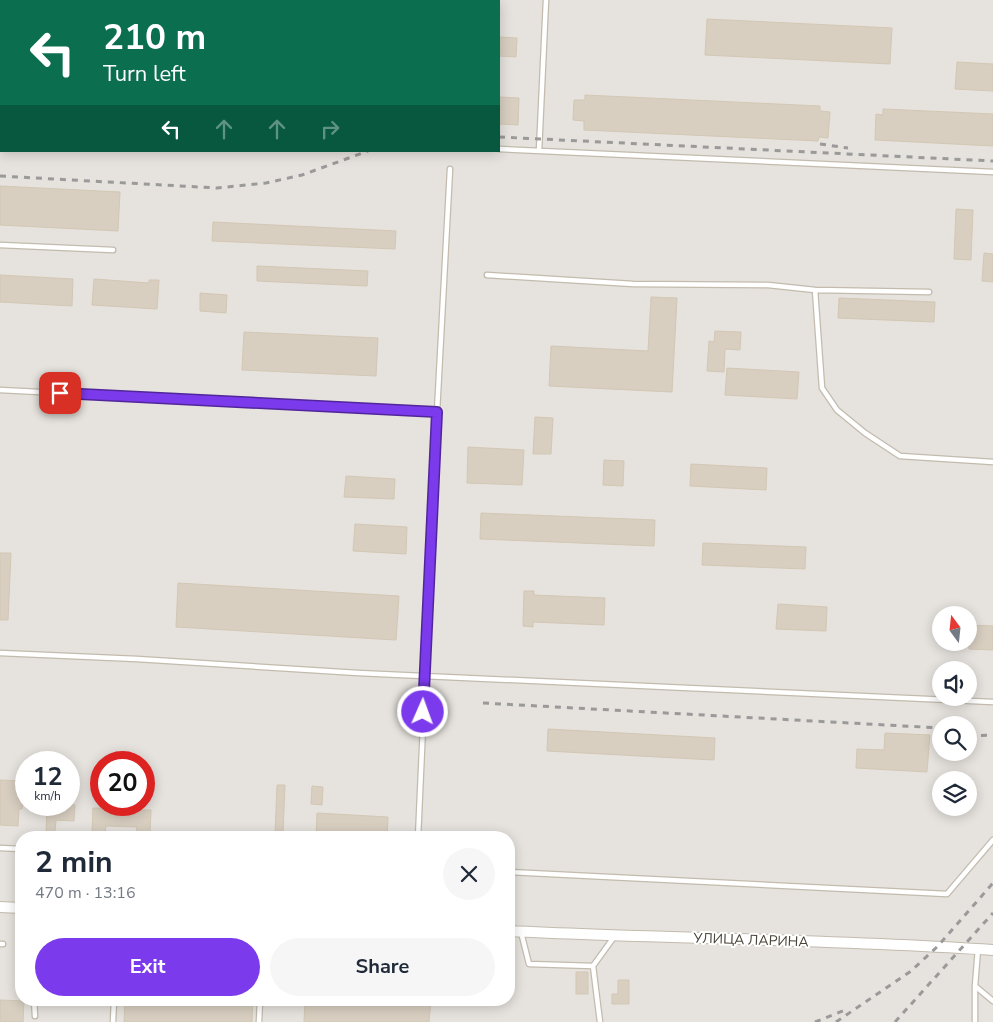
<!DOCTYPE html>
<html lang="en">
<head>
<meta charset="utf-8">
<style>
  :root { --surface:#fff; --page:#f6f6f7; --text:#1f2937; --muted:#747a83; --accent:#7c3aed }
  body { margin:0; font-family:"Nunito Sans",sans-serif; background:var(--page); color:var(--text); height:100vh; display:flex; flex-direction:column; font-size:19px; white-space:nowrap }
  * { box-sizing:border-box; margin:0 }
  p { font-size:16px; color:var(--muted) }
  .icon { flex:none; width:28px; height:28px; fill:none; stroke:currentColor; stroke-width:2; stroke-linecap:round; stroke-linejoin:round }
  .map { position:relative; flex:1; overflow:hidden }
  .side { position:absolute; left:15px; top:831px; width:500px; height:175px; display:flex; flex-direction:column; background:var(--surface); border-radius:20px; box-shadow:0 2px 12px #0003 }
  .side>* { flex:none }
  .guide { position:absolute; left:0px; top:0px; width:500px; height:152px; box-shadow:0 2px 12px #0003; background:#0b6e4f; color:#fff; overflow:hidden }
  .needle { width:32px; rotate:345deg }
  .fabs { position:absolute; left:932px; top:606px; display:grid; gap:10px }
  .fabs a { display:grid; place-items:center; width:45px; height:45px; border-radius:50%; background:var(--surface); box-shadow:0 2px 12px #0003; font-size:25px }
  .speed { position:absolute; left:15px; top:751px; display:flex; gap:10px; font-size:25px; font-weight:700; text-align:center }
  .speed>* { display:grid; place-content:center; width:65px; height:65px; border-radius:50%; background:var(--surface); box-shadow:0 2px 12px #0003; line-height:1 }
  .speed small { font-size:12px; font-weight:400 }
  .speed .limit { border:8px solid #d22; background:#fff; color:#111 }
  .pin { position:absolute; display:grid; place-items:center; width:42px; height:42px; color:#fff; margin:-21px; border-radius:10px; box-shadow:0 2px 8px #0006 }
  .me { position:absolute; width:55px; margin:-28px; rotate:2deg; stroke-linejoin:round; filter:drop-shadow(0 0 4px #0008) }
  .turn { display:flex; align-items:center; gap:18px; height:105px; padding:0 20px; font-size:22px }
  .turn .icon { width:65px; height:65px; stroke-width:2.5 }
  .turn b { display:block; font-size:35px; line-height:42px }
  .lanes { display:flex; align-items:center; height:48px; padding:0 20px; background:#0003; justify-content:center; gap:25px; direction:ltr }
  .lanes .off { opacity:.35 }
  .round { display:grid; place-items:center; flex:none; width:52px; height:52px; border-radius:26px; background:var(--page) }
  .headline { display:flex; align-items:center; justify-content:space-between; height:85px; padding:0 20px }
  h1 { font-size:30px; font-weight:700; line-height:38px }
  .action { display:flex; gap:10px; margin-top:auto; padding:10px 20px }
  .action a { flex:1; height:58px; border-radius:30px; background:var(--accent); color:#fff; font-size:20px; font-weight:700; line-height:58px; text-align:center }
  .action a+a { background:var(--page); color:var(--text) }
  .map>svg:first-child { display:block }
</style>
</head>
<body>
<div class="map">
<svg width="993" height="1022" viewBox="0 0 993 1022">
  <rect width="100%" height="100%" fill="#f6f3ec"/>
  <path fill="#e6e2dd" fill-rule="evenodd" d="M0,0H993V1022H0ZM1,1H499V151H1ZM941,615H969V642H941ZM941,670H969V698H941ZM941,725H969V752H941ZM26,762H69V805H26ZM101,762H144V805H101ZM941,780H969V808H941ZM21,838H509V1000H21Z"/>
  <path fill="#d8cfc1" stroke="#d3c7b4" d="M707,19L892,28L890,64L705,55Z
    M499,37L517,38L516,57L499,56Z
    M957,62L993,64V91L955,89Z
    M585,95L820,106V111L830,112L828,138L819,137L818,141L584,130V121L573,120L574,100H585Z
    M499,97L519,98L518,125L499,124Z
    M883,109L993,114V146L875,140L876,114L883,115Z
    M0,186L120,192L118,231L0,225Z
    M956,209L973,210L971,260L954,259Z
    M213,222L396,231L395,249L212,241Z
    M984,253L993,254V282L982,281Z
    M257,266L368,271L367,286L257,281Z
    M0,275L73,279L72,306L0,302Z
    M94,279L149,283V280H159L157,309L92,305Z
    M200,293L227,295L226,313L200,311Z
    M651,297L677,298L672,392L549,386L551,346L648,351Z
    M839,298L935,302L934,322L838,318Z
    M715,331L741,332L740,350L725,349L724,372L707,371L709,341L714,342Z
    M244,332L378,338L376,376L242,370Z
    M727,368L799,372L797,399L725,395Z
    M535,417L553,418L551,454H533Z
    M468,447L524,450L522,485L467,483Z
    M604,460L624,461L623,486L603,485Z
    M691,464L767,468L766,490L690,486Z
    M346,476L395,479L394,499L344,497Z
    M481,513L655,520L654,546L480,539Z
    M355,524L407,527L406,554L353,551Z
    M703,543L806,547L805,569L702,565Z
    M0,553H11L8,620H0Z
    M178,583L399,596L396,640L176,627Z
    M524,591H534V595L605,598L604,625L533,622V627L523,626Z
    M778,604L827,607L826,631L776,629Z
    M969,625L993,626V650L969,649Z
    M548,729L715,738L714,760L547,751Z
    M885,733L930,735L927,772L856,768L857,749L884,750Z
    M0,780L20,781L19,799H23L22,809H19L18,826L0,825Z
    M277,785H285L283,833H275Z
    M312,786L323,787L322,805L311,804Z
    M47,805H75L74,821L56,820L55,832H46Z
    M106,805L138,807V810H151L150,834H136L137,827L106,826L105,832H92L93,808H106Z
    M317,813L388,817L387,838H316Z
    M576,972H588V994H576Z
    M618,980H629V1004H612V994H618Z
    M0,1000L24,1001L23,1022H0Z
    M125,1000H253L252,1022H124Z
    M305,1000H431L429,1022H304Z"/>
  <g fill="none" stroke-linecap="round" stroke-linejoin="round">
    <g stroke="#c2bbae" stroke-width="7">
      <path id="service" d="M0,126H1
        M499,149L993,172
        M539,151L546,0
        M0,245L113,250
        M487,275L633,284L768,285L815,290L929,292
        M815,290L822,388L837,410L865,433L900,456L993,462
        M0,390L437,412
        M0,653L137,659L358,673L993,702
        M418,838L437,412L450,169
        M0,848L21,849
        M509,872L947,894L993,840
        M521,932L529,964L593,966L614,937
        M0,944H3
        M593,966L600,1022
        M975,986L993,1001
        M34,1000L35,1016
        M113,1022L114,1000
        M259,1022L260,1000
        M975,1022V986L978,949"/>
    </g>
    <g stroke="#c2bbae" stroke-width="12">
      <path id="tertiary" d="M0,907L21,908
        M509,931C670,939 832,939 993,950"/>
    </g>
    <use href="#service" stroke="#fff" stroke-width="4.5"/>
    <use href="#tertiary" stroke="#fff" stroke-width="10"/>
    <path stroke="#9a9a9a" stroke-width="3" stroke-dasharray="6 6" stroke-linecap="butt" d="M0,114H1
      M499,137L993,161
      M820,144L848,148
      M0,176L217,188L266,183L302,175L368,151
      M483,703L941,728
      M969,736L993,735
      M933,738L941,737
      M815,1022L845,1010
      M836,1022L911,971L938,946L993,883
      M895,1022L993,913"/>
  </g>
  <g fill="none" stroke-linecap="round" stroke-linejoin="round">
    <g stroke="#51269a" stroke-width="12">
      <path id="route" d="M60,393L437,412L423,712"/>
    </g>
    <use href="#route" stroke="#7c3aed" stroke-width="9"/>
  </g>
  <g text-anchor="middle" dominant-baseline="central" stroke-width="4" stroke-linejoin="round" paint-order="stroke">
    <g font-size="14" fill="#4b4439" stroke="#fff">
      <text transform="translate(751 940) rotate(2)">УЛИЦА ЛАРИНА</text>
    </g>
  </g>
</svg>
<div class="fabs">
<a><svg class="needle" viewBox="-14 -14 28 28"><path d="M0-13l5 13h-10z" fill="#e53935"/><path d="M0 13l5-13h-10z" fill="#747a83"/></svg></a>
<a><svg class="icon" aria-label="sound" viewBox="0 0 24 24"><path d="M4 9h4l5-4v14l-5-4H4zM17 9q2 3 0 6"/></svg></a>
<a><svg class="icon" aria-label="search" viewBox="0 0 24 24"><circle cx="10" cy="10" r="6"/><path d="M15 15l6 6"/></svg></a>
<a><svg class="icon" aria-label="layers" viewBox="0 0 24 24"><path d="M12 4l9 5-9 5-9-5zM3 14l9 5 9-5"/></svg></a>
</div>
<div class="speed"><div>12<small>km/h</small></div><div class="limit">20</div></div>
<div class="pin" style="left:60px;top:393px;background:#d93025"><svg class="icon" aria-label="arrive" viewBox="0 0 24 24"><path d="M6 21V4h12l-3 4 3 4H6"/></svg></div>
<svg class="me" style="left:423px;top:712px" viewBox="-20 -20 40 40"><circle r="17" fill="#7c3aed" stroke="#fff" stroke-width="3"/><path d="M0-11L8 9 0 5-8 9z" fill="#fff"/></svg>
<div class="guide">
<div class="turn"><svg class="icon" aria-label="left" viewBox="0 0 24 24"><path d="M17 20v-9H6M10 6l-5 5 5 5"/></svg><div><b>210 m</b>Turn left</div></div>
<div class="lanes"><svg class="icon" aria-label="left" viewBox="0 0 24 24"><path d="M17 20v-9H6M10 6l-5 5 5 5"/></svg><svg class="icon off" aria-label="ahead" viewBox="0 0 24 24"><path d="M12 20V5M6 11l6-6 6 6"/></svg><svg class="icon off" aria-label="ahead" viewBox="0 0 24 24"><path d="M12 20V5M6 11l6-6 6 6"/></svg><svg class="icon off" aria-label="right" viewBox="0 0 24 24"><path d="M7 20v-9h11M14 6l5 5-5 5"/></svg></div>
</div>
<section class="side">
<div class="headline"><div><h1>2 min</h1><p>470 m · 13:16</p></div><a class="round"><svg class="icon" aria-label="close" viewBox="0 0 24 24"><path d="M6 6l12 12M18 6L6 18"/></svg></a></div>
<div class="action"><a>Exit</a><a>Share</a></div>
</section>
</div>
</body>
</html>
